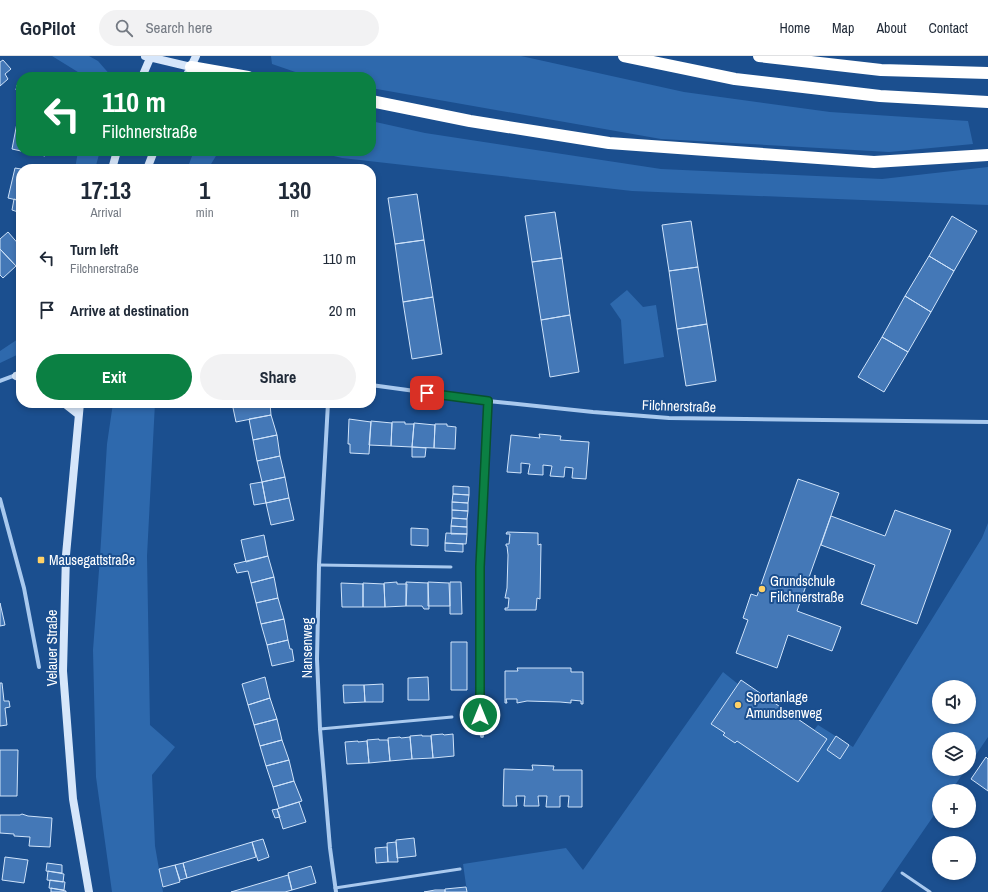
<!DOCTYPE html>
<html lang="en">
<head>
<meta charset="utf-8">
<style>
  :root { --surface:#fff; --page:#f2f2f3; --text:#1f2937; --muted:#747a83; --line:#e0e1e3; --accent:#0b8043 }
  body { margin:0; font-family:"Archivo Narrow",sans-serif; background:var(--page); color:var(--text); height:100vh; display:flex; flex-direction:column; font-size:15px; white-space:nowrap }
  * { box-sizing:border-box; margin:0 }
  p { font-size:13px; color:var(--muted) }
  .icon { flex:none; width:22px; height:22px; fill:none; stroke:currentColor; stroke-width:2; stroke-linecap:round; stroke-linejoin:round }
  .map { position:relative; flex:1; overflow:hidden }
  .panel { position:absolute; left:16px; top:108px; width:360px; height:244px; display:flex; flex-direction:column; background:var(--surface); border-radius:16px; box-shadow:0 2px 6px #0003 }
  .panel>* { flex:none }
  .top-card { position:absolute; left:16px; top:16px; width:360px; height:84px; border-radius:16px; box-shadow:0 2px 6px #0003; background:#0b8043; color:#fff; overflow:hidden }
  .tools { position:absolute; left:932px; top:624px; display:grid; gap:8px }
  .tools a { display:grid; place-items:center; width:44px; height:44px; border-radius:50%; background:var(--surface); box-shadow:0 2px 6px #0003; font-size:20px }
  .pin { position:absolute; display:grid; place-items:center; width:34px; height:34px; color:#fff; margin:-17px; border-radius:8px; box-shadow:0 2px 6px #0006 }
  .me { position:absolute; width:44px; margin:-22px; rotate:0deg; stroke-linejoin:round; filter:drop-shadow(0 0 3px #0008) }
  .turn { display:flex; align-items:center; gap:14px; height:84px; padding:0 20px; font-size:18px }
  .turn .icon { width:52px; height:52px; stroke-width:2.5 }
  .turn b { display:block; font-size:28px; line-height:34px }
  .eta { display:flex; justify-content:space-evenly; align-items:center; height:68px; text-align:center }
  .eta b { font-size:24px; font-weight:700; line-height:28px }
  .cta { display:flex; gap:8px; margin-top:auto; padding:8px 20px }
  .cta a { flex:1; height:46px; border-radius:24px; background:var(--accent); color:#fff; font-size:16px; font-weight:700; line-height:46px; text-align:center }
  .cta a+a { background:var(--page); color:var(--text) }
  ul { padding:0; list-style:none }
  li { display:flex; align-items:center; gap:12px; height:52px; padding:0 20px }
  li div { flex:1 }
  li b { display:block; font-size:15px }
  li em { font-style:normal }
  header { display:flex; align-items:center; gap:24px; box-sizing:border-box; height:56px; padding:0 20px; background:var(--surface); border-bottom:1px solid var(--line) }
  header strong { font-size:19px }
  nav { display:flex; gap:22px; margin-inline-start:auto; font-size:14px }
  .search { width:280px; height:36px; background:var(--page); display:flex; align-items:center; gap:10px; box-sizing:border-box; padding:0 14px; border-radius:22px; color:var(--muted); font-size:15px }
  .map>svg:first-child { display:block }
</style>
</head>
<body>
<header>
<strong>GoPilot</strong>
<div class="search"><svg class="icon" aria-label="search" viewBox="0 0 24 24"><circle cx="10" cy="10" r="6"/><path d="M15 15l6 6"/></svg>Search here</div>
<nav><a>Home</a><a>Map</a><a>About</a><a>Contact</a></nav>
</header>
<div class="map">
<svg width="988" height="836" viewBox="0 0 988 836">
  <rect width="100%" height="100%" fill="#1b4f8f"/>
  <path fill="#2e69ad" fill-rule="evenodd" d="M52,0H89L98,5L112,21H86Z
    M271,0H521L684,36L830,56L968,65L973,88L889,96L661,83L371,32V21H310L272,8Z
    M371,65L425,77L661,113L882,123L988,111V149L632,135L342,102L313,95H371Z
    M78,95H100L95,113H75Z
    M194,95H219L208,113H187Z
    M627,234L643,251L656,249L664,301L624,308L621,264L610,248Z
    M21,281V297L0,307V295Z
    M113,347H155L147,500L150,669L175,691L152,719L155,790L163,836H112L96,721L93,594L100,501L107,388Z
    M988,467V681L969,709V683H939V713H966L951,735H939V752L881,836H467L463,808L566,792L583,814L723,616L738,628L741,624L814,674L818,669L853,691L982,482ZM939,631H969V661H939Z"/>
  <path fill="#4478b7" stroke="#cfe3fa" d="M3,4L11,13L5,18L8,23L0,30V6Z
    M21,27V50L18,49L20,38L16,34L17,29Z
    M17,67L21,68V95L12,93Z
    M23,95H46L45,100Z
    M15,112L21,113V145L8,142Z
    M417,138L424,184L395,188L388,142Z
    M14,143L21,145V157L12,154Z
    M555,156L562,202L532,206L525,160Z
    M952,160L977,175L954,215L929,200Z
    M691,165L698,211L669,215L662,169Z
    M8,176L21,191V206L16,210L0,193V183Z
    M424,184L433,241L403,246L395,188Z
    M0,193L16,210L3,222L0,219Z
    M929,200L954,215L931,256L905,240Z
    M562,202L570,259L541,264L532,206Z
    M698,211L707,268L677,273L669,215Z
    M905,240L931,256L908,296L882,281Z
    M433,241L442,298L412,303L403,246Z
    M570,259L579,316L550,321L541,264Z
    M707,268L716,325L686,330L677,273Z
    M882,281L908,296L884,336L858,321Z
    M232,347H270L271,359L236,366Z
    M271,359L277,379L253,384L249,363Z
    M349,363L371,366L369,398L350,397V388H348Z
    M371,365L392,367L391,390L369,389Z
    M392,366H405V368H414L412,391L391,390Z
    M414,367L435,369L434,392L412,391Z
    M435,368H447V370L456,371L455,393L434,392Z
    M539,378L561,380L560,384L589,386L586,423L572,422L573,412L565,411L564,421L550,420L552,410L543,409V419L528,418L530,408L521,407V417L507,416L511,379L540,382Z
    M277,379L280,400L257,405L253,384Z
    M412,391L426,392L425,401H412Z
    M280,400L285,421L262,426L257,405Z
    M285,421L289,442L266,447L262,426Z
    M798,423L839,437L797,555L841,571L832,595L788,579L777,612L736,597L748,564L743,562L751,538L757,540Z
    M262,426L266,447L254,449L250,428Z
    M453,430L469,431V439L453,438Z
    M453,438L469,439L468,447L452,446Z
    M289,442L294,464L271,469L266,447Z
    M452,446L468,447V455L452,454Z
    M452,454L468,455L467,463L452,462Z
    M895,454L951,474L917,568L861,548L875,509L821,489L831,460L885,480Z
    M452,462L467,463V471L451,470Z
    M451,470L467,471V478H451Z
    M411,472L428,473V490L411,489Z
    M507,476L538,477V489L541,488L540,543L537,542L536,554H505V552H508L509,542H505L507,532L508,499L507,490H506V488H509L510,478H506Z
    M446,477L467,478L466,488L445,487Z
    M264,479L268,500L246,506L241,484Z
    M445,487L463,488V496L445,495Z
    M268,500L274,521L251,527L248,515L237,517L234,508Z
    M274,521L278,542L256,547L251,527Z
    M397,526V528H407L406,550L385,551L384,527Z
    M406,526L428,527L429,553H424L422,550H406Z
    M428,526L449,527L450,550H428Z
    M450,526H461L462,558H450Z
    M341,527L363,528V551H342Z
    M363,527L384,528L385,551H363Z
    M278,542L284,563L261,568L256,547Z
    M0,547L5,569L0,570Z
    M284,563L288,584L267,589L261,568Z
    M288,584L290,593H292L294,605L272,610L267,589Z
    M451,586H467V634H451Z
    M517,612H571V616H583V648H581V645L571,644V647L560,646L527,645L517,647V643H506L507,647H505V615H518Z
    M265,621L270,642L248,649L242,628Z
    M428,621L429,644H408V622Z
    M741,624L827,683L798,726L737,685L735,687L723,679L725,677L711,668Z
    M0,627H2L4,645H9L10,651L5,652L7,669L0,670Z
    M383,628V646H365L364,629Z
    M343,629H364L365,646L344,647Z
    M270,642L277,663L254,669L248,649Z
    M277,663L282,684L260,690L254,669Z
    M443,678L444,679L453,678L454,700L433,702L431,679Z
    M422,679V680H431L433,702L412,703L410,680Z
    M836,680L849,689L840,703L827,694Z
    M400,681L401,682L410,681L412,703L390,705L388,682Z
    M379,683V684H388L390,705L369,707L367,684Z
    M282,684L289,704L266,710L260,690Z
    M358,685V686L367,685L369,707L347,708L345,686Z
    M0,694H18L17,740H0Z
    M986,701L988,703V735L971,723Z
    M289,704L294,725L273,731L266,710Z
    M532,709L554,710L553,714H582V751H568L569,740H560V751H546L547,740H538L539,750H524L525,740H516L517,750H503L504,713L533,714Z
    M294,725L302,745L279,752L273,731Z
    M299,746L306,766L283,773L277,753Z
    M277,753L280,761L275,762L272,754Z
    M22,758L28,760L52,762L50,791L29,790L30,781L14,780V778L0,777V759H20Z
    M414,782L416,800L397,802L396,784Z
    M263,783L269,801L258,805L252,786Z
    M252,786L256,801L187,822L183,807Z
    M396,786L398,806H388L387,787Z
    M387,791L388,806L376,807L375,792Z
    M5,801L28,804L24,827L2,824Z
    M47,807L62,809V817L46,815Z
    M183,807L187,822L180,824L175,809Z
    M175,809L180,826L163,831L159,813Z
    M311,810L316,827L292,834L288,817Z
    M48,815L64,818L63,826L47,824Z
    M288,819L292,834L285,836H231Z
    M50,824L65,826L64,834L49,832Z
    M466,831L467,836H445V833Z
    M51,832L66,835V836H51Z
    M435,834H445V836H424Z"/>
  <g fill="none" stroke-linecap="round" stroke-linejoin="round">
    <path stroke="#a9c9ee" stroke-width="3" d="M319,509L451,511
      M320,673L452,661
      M902,817L930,836
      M335,832L460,813"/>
    <path stroke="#a9c9ee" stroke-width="4" d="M0,325L21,317
      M371,329L488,345L593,356L669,362L988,366
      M328,347L319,509L317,603L320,673L330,792L336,836
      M0,443L24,532L39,611
      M482,680L480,659V511L488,345"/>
    <path stroke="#d6e6fa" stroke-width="8" d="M145,0L191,11
      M142,21L151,0
      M186,21L196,0
      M112,113L117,95
      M147,113L154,95
      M16,320L21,322
      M64,347L78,358
      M80,347L66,499L63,615L73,743L89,836"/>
    <path stroke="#fff" stroke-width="12" d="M624,0L735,23L880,40L988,46
      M759,0L881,14L988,17
      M191,11L248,21
      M371,45L470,65L609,87L874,106L988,99"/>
  </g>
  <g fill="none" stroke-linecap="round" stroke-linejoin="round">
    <g stroke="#07532c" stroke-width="10">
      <path id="route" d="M427,337L488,345L480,511V659"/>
    </g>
    <use href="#route" stroke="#0b8043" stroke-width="7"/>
  </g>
  <g fill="#ffd166" stroke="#1b4f8f" stroke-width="1.5">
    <rect x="37" y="500" width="8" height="8" rx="2"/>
    <circle cx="762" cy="533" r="4"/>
    <circle cx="738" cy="649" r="4"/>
  </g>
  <g text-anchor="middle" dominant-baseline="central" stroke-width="4" stroke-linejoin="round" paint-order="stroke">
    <g font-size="14" fill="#fff" stroke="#1b4f8f">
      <text transform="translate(679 350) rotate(2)">Filchnerstraße</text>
      <text transform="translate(52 592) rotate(-90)">Velauer Straße</text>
      <text transform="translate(307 592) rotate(-90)">Nansenweg</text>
    </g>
    <g font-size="14" fill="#fff" stroke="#1b4f8f" text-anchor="start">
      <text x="49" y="504">Mausegattstraße</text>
      <text x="770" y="525">Grundschule<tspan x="770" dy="16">Filchnerstraße</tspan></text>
      <text x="746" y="641">Sportanlage<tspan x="746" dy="16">Amundsenweg</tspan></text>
    </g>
  </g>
</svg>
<div class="tools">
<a><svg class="icon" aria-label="sound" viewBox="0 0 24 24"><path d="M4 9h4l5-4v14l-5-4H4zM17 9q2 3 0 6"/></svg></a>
<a><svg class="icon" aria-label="layers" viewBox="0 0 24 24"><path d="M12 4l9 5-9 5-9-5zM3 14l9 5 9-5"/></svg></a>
<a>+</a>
<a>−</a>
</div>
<div class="pin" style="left:427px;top:337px;background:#d93025"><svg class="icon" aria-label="arrive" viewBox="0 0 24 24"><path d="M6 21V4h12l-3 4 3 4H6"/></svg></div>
<svg class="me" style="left:480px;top:659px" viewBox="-20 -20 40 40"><circle r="17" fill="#0b8043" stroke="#fff" stroke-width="3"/><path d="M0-11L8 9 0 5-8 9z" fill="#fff"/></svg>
<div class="top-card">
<div class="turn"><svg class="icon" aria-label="left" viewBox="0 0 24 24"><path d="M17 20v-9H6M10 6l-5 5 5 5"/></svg><div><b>110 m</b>Filchnerstraße</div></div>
</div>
<section class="panel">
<div class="eta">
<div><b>17:13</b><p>Arrival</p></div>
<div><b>1</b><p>min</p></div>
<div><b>130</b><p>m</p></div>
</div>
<ul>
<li><svg class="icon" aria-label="left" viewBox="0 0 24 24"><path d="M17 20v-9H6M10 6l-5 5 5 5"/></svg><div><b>Turn left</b><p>Filchnerstraße</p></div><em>110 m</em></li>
<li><svg class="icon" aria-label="arrive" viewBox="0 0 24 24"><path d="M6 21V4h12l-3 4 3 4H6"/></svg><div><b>Arrive at destination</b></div><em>20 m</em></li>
</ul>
<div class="cta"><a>Exit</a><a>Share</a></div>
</section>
</div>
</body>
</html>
